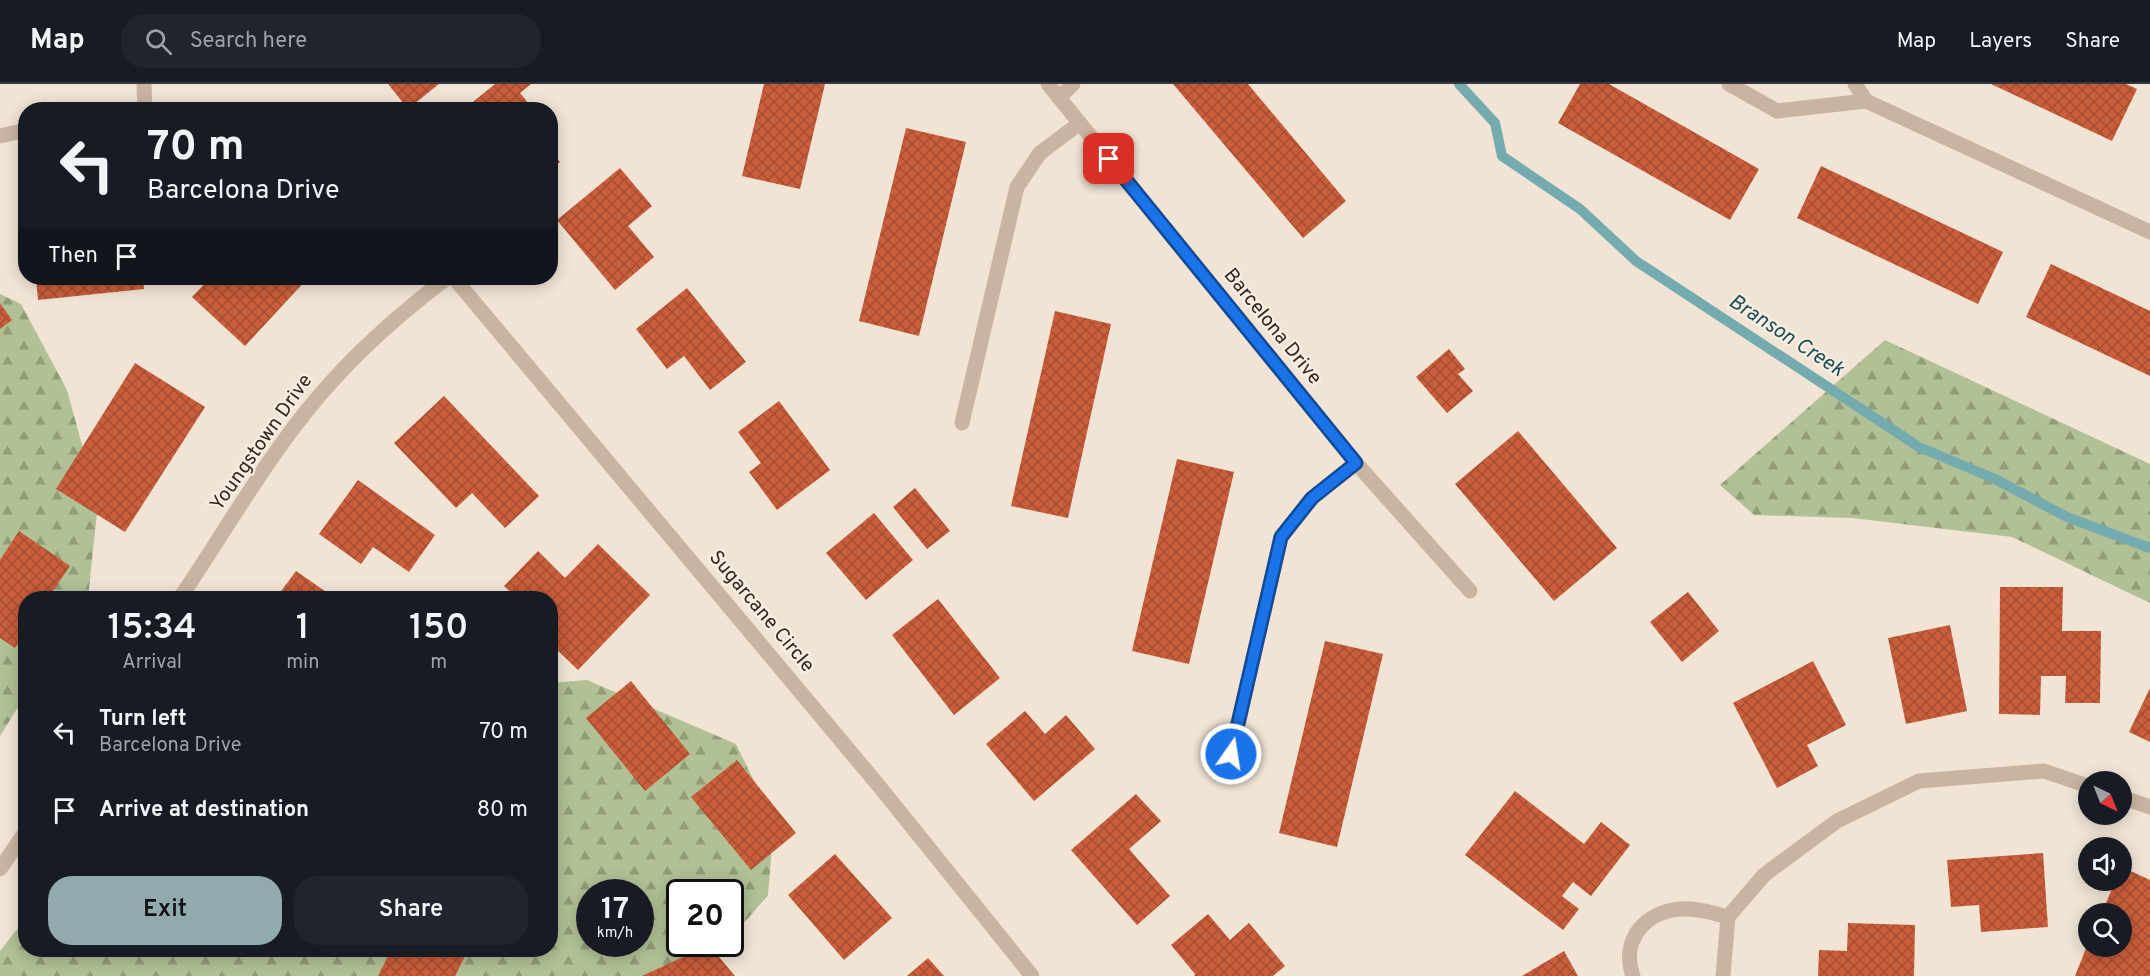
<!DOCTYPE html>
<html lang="en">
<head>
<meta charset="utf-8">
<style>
  :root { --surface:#171b24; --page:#20242c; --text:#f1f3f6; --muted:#9ea1a6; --line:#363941; --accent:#90aaae }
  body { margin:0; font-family:Overpass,sans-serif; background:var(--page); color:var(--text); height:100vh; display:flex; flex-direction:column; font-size:22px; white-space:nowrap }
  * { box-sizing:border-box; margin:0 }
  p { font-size:20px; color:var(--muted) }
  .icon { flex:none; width:33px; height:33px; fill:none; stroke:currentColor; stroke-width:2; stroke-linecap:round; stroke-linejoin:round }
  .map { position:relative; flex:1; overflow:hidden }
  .sheet { position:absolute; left:18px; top:507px; width:540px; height:366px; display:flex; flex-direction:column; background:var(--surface); border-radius:24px; box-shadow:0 3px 15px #0003 }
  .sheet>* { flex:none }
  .banner { position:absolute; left:18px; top:18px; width:540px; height:183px; border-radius:24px; box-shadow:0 3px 15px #0003; background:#171b24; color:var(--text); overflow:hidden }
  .needle { width:39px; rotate:137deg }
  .fabs { position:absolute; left:2078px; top:687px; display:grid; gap:12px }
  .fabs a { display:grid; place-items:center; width:54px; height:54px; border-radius:50%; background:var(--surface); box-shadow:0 3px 15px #0003; font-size:30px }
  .speed { position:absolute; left:576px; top:795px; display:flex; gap:12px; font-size:30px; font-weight:700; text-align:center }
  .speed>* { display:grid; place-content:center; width:78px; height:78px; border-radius:50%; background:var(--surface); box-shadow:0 3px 15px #0003; line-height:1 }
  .speed small { font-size:15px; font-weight:400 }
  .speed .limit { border:3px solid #111; border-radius:9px; background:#fff; color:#111 }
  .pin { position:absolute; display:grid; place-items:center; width:51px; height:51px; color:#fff; margin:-26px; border-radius:12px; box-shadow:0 3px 9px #0006 }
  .me { position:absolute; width:66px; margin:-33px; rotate:13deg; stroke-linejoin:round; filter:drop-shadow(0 0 4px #0008) }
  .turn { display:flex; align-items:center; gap:21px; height:126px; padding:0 30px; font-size:27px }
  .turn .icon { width:78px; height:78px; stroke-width:2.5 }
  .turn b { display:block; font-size:42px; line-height:51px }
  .then { display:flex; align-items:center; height:57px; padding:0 30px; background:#0003; gap:12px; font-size:22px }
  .eta { display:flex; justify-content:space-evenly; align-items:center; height:102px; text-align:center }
  .eta b { font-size:36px; font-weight:600; line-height:42px }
  .primary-button { display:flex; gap:12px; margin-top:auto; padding:12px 30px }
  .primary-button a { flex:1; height:69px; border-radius:24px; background:var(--accent); color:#111; font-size:24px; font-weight:600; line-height:69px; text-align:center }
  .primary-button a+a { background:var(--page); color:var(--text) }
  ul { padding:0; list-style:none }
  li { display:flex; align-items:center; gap:18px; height:78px; padding:0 30px }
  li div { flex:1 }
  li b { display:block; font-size:22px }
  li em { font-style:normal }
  header { display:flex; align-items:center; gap:36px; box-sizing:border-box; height:84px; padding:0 30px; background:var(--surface); border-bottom:2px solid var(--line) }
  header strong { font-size:28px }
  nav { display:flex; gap:33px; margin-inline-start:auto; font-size:21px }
  .search { width:420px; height:54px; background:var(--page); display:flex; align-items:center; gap:15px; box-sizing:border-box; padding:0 21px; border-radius:24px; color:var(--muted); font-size:22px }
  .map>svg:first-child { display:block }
</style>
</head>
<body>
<header>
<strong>Map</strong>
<div class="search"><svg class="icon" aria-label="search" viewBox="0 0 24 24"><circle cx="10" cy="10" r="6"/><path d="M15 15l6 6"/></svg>Search here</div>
<nav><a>Map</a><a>Layers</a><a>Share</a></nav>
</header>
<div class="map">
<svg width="2150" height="892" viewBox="0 0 2150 892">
  <defs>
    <pattern id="forest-firs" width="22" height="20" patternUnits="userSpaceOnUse" patternTransform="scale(1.5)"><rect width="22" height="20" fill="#b1c095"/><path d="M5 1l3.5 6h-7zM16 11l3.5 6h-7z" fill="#919c79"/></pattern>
    <pattern id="building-cross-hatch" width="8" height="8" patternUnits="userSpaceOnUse" patternTransform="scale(1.5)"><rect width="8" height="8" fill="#ca5e3a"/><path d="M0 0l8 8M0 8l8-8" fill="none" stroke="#a54e31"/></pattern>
  </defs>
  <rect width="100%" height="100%" fill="#f1e4d5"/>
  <path fill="url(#forest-firs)" fill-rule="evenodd" d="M0,210L21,220L67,306L98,419L88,514H26L25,612L0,652Z
    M1885,256L2150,380V519L2012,453L1852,434L1754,431L1720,401Z
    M587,596L736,660L774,738L768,811L731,854L730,808H680V860H725L696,892H0V867L25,835L26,866H550L551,599ZM590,808H640V860H590Z"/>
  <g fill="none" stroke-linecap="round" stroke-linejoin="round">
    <path stroke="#73abae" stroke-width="10" d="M1459,0L1495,39L1502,72L1580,125L1636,177L1919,363L1993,394L2067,433L2150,464"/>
  </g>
  <path fill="url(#building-cross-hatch)" d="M388,0H439L408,25Z
    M495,0H531L520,9L534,26H463Z
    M764,0H825L800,105L742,92Z
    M1173,0H1248L1346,117L1303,154Z
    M1580,0H1609L1759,85L1730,136L1558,39Z
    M1991,0H2126L2137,5L2112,57Z
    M906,44L966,58L919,252L859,237Z
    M550,66L560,78L550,86Z
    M1821,82L2003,168L1978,220L1797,134Z
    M620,84L652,122L628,142L654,173L615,206L557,136Z
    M2051,180L2150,227V292L2026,233Z
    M36,194H143L144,205L38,216Z
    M210,194H308L245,262L192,213Z
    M687,204L746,278L710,306L684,272L667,285L636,245Z
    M0,219L12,236L0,245Z
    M1055,227L1111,240L1068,434L1011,422Z
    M1449,265L1465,285L1458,290L1473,307L1447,329L1416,293Z
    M135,279L205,323L125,448L56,405Z
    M444,312L539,412L505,444L472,409L456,424L394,359Z
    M779,317L830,386L777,426L749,388L761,379L738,348Z
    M1518,347L1617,464L1554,517L1455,400Z
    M1177,375L1234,388L1189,580L1132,567Z
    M358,396L435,451L409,488L373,463L361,480L319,450Z
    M915,404L950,447L927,465L893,423Z
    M874,429L913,476L866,516L826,469Z
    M19,447L70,482L48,514H26V548L15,564L0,554V476Z
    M598,460L650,511L578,586L556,565L550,570V514H517L504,502L538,467L565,494Z
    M296,487L335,514H276Z
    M2000,503H2063L2062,547H2101L2100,619H2065L2066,592H2041L2040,631L1999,630Z
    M1688,508L1719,547L1682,578L1650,538Z
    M938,515L1000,594L954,631L892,551Z
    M1950,541L1967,627L1906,640L1888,554Z
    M1325,557L1383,570L1337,763L1279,749Z
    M1813,577L1846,641L1807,661L1818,682L1777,704L1733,619Z
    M631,597L690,670L645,707L586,634Z
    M2150,604V658L2129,648Z
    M1025,627L1045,650L1066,631L1095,665L1034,717L986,660Z
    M737,676L796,749L751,786L691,713Z
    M1515,707L1584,760L1601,738L1630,761L1591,812L1573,798L1562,812L1579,825L1563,846L1465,771Z
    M1136,710L1161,737L1129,765L1170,812L1137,841L1071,766Z
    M2043,769L2048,843L1981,848L1979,821L1951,823L1947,776Z
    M835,770L892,834L844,876L788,811Z
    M2122,783L2150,796V892H2075L2087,862H2121V830H2101L2116,796H2121Z
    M1208,830L1230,856L1249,839L1285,882L1273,892H1194L1195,890L1171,861Z
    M1848,839L1915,841L1914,892H1818L1819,866L1847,867Z
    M709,861L735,892H642Z
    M391,866H468L455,892H378Z
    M1564,867L1578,892H1522Z
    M928,874L944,892H907Z"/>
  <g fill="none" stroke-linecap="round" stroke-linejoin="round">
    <path stroke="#c9b4a1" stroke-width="15" d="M1048,0L1356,379L1470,507
      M1729,0L1777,27L1866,17
      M1855,0L1866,17L2150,148
      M1059,14L1073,0
      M962,339L1017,103L1040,69L1080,39
      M1231,670L1281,453L1312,414L1356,379
      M1633,892C1620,857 1645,827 1681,825C1697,824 1713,829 1728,833"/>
    <path stroke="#c9b4a1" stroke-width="15" d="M144,0L145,26
      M0,52L26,46
      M454,194L879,702L1032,892
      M180,514C229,442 275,358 335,294C369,257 407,224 447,194
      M2121,713L2150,723
      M0,785L26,747
      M1723,892L1728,833L1764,791L1837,737L1919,697L2044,687L2088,702"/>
  </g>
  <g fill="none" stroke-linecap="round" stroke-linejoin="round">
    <g stroke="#114b97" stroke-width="15">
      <path id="route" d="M1109,75L1356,379L1312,414L1281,453L1231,670"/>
    </g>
    <use href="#route" stroke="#1a73e8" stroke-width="10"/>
  </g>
  <g text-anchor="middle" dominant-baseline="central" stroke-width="4.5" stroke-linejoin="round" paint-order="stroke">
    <g font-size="20" fill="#332924" stroke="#f9eee1">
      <text transform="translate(1272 243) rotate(51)">Barcelona Drive</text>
      <text transform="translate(262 359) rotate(-55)">Youngstown Drive</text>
      <text transform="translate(761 528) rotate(50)">Sugarcane Circle</text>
    </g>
    <g font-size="21" font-style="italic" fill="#195055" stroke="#f9eee1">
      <text transform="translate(1786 252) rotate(33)">Branson Creek</text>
    </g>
  </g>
</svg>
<div class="fabs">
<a><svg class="needle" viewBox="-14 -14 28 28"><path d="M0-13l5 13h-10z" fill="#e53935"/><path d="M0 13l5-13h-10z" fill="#9ea1a6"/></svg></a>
<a><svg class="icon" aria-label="sound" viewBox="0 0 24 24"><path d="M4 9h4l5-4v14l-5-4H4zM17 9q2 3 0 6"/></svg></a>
<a><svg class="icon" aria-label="search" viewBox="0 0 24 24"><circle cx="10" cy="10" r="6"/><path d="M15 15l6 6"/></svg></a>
</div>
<div class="speed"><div>17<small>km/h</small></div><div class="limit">20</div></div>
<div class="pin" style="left:1109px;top:75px;background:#d93025"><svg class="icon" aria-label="arrive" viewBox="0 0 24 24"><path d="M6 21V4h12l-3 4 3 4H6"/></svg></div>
<svg class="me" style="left:1231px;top:670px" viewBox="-20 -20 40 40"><circle r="17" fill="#1a73e8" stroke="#fff" stroke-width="3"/><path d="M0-11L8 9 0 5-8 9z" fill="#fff"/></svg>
<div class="banner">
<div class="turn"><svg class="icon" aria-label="left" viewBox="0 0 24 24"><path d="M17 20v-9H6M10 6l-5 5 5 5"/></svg><div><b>70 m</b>Barcelona Drive</div></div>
<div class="then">Then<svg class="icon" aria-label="arrive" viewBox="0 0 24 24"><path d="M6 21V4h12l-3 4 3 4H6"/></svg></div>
</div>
<section class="sheet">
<div class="eta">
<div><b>15:34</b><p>Arrival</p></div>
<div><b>1</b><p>min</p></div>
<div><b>150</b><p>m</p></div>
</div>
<ul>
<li><svg class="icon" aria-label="left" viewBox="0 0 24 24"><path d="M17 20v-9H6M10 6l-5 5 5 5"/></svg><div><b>Turn left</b><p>Barcelona Drive</p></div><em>70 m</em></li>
<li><svg class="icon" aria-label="arrive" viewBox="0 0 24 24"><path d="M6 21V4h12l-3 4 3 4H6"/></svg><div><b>Arrive at destination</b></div><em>80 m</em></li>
</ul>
<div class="primary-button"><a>Exit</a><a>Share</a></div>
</section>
</div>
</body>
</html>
